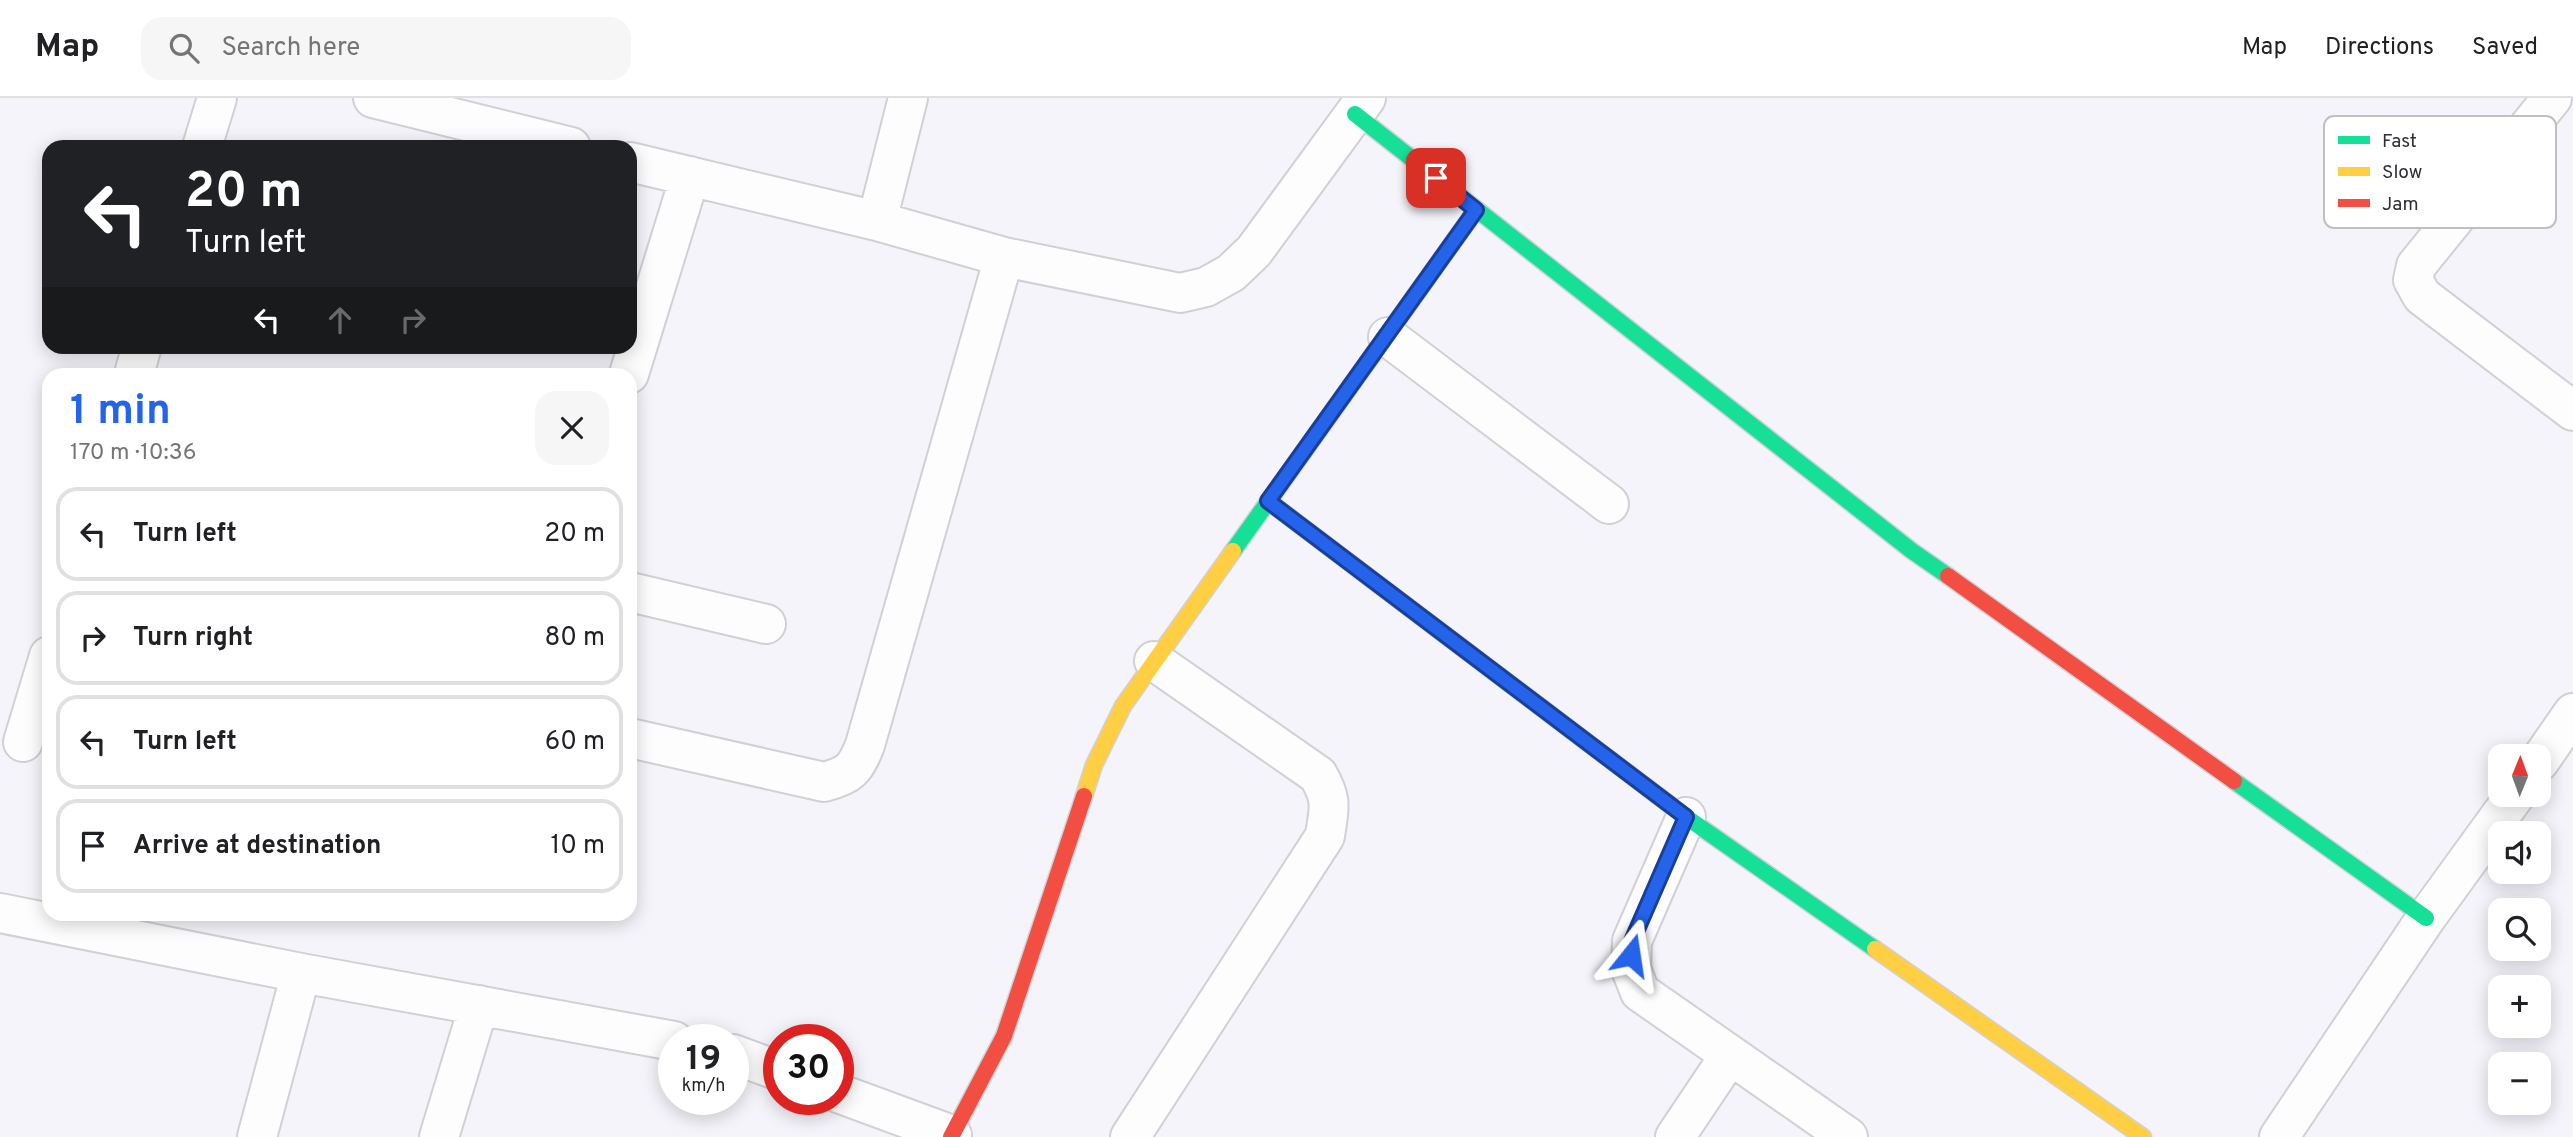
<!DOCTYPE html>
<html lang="en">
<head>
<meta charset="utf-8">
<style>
  :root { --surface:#fff; --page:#f6f6f6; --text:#202124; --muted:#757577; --line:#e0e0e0; --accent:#2563eb }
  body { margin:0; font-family:Overpass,sans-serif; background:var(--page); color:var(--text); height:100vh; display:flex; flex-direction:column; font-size:26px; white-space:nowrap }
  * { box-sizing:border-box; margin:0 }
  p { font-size:23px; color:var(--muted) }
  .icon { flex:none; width:38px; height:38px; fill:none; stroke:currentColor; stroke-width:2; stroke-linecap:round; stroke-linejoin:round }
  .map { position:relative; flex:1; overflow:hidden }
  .details { position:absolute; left:42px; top:270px; width:595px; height:553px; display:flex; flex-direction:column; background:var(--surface); border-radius:21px; box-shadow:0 4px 18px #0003 }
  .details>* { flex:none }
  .banner { position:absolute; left:42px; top:42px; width:595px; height:214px; border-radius:21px; box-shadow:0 4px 18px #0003; background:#202124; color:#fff; overflow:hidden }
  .needle { width:46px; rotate:1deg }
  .fabs { position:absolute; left:2488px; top:646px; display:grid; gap:14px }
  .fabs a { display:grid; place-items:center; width:63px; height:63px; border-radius:14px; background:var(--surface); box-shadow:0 4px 18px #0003; font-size:35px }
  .speed { position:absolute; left:658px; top:926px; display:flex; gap:14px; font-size:35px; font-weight:700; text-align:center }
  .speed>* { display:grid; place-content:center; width:91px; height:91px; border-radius:50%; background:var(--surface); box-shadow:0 4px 18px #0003; line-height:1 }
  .speed small { font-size:18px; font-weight:400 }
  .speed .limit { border:10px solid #d22; background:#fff; color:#111 }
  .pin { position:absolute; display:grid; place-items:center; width:60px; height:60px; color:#fff; margin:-30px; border-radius:14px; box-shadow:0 4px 10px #0006 }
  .me { position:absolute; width:77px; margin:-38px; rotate:15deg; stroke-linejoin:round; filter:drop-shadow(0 0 5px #0008) }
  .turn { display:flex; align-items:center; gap:24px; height:147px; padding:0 28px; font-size:32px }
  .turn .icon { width:91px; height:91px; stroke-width:2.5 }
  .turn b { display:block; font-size:49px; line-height:60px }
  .lanes { display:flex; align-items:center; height:66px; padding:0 28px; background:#0003; justify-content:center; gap:35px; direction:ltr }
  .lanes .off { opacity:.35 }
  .round { display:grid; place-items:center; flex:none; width:74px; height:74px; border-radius:21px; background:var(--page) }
  .summary { display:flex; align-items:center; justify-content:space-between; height:119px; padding:0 28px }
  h1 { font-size:42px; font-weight:700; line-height:52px; color:var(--accent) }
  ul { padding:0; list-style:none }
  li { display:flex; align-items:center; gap:21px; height:94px; margin:0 14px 10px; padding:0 14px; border:4px solid var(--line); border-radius:21px }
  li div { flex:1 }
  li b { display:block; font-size:26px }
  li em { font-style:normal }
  header { display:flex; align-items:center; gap:42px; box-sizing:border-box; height:98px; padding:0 35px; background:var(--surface); border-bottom:2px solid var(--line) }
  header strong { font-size:33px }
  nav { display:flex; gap:38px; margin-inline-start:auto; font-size:24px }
  .search { width:490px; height:63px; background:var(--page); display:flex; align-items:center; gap:18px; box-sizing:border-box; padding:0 24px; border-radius:21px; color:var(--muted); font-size:26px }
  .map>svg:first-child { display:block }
</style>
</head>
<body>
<header>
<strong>Map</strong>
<div class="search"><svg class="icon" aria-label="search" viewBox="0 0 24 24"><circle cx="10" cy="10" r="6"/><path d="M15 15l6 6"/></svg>Search here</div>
<nav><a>Map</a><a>Directions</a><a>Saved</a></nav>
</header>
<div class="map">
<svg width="2573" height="1039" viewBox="0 0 2573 1039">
  <rect width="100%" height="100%" fill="#f5f4fb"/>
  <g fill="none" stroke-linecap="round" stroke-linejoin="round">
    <g stroke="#d1d0d6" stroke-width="42">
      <path id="street" d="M373,0L571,49
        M2552,0L2416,168L2413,182L2422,198L2573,313
        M202,49L217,0
        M630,64L877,123L1004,159L1180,195L1206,189L1231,175L1254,153L1366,0
        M877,123L908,0
        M1388,239L1609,406
        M134,276L142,248
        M629,276L690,78
        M630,494L766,526
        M630,640L824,684C850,677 855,672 865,647L1004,159
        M23,644L49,558
        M2539,664L2573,615
        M1686,719L1632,843L1631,871L1640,894L1848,1039
        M0,815L301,875L674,943
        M733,956L779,973
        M838,995L952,1037
        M257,1039L301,875
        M439,1039L479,907
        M1130,1039L1325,738C1329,709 1333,703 1318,677L1154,563
        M1675,1039L1730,957
        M2279,1039L2426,820L2516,696"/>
    </g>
    <g stroke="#d1d0d6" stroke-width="19">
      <path id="fast" d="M1355,16L1912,453L1948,478
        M1268,403L1686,719L1875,851
        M1233,453L1476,112
        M2234,683L2426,820"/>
    </g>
    <g stroke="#d1d0d6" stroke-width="19">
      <path id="slow" d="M1084,698L1094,667L1123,608L1233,453
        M1875,851L2143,1039"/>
    </g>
    <g stroke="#d1d0d6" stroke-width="19">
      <path id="jam" d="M1948,478L2234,683
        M951,1039L1004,938L1084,698"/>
    </g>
    <use href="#street" stroke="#fefdfe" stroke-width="38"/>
    <use href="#fast" stroke="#16e098" stroke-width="16"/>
    <use href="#slow" stroke="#ffcf43" stroke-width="16"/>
    <use href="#jam" stroke="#f24e42" stroke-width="16"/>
  </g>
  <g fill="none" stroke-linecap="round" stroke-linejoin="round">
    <g stroke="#184099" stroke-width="18">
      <path id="route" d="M1436,80L1476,112L1268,403L1686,719L1632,843L1631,857"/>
    </g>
    <use href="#route" stroke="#2563eb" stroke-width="12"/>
  </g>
  <rect x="2324" y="18" width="232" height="112" rx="10" fill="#fff" stroke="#c0c0c2" stroke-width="2"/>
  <rect x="2338" y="38" width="32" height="8" fill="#16e098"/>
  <rect x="2338" y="69" width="32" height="9" fill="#ffcf43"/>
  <rect x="2338" y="101" width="32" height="8" fill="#f24e42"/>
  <g font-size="19" fill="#2e2d34">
    <text x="2382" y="49">Fast</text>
    <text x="2382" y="80">Slow</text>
    <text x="2382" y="112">Jam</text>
  </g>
</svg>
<div class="fabs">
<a><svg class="needle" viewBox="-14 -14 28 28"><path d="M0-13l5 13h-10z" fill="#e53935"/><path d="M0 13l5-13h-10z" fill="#757577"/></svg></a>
<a><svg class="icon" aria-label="sound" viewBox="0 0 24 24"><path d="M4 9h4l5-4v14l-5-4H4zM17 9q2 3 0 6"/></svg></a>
<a><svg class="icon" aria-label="search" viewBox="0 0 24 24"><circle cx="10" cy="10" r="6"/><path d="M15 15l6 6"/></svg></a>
<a>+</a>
<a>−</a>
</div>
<div class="speed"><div>19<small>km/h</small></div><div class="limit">30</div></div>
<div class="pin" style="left:1436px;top:80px;background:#d93025"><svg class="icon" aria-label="arrive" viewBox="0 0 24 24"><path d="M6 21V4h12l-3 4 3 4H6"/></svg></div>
<svg class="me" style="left:1631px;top:857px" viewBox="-20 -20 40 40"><path d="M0-17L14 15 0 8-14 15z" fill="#2563eb" stroke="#fff" stroke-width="4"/></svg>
<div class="banner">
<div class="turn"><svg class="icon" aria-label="left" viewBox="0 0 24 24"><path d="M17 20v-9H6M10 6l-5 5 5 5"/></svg><div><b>20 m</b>Turn left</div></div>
<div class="lanes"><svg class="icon" aria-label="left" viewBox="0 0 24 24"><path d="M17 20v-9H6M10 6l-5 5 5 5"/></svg><svg class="icon off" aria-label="ahead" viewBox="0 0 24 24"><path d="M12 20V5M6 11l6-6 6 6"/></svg><svg class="icon off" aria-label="right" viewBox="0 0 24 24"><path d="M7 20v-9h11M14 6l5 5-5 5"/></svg></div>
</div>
<section class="details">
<div class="summary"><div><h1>1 min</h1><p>170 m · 10:36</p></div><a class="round"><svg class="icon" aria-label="close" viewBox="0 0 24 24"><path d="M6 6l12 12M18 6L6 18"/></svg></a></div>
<ul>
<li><svg class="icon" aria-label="left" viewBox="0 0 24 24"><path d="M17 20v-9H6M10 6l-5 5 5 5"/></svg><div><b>Turn left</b></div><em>20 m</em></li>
<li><svg class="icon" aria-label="right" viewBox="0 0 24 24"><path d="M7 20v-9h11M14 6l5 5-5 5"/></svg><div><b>Turn right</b></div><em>80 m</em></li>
<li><svg class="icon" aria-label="left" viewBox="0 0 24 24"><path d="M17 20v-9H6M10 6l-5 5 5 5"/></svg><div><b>Turn left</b></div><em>60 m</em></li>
<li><svg class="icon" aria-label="arrive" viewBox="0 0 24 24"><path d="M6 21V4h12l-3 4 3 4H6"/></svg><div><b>Arrive at destination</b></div><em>10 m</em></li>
</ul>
</section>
</div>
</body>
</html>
